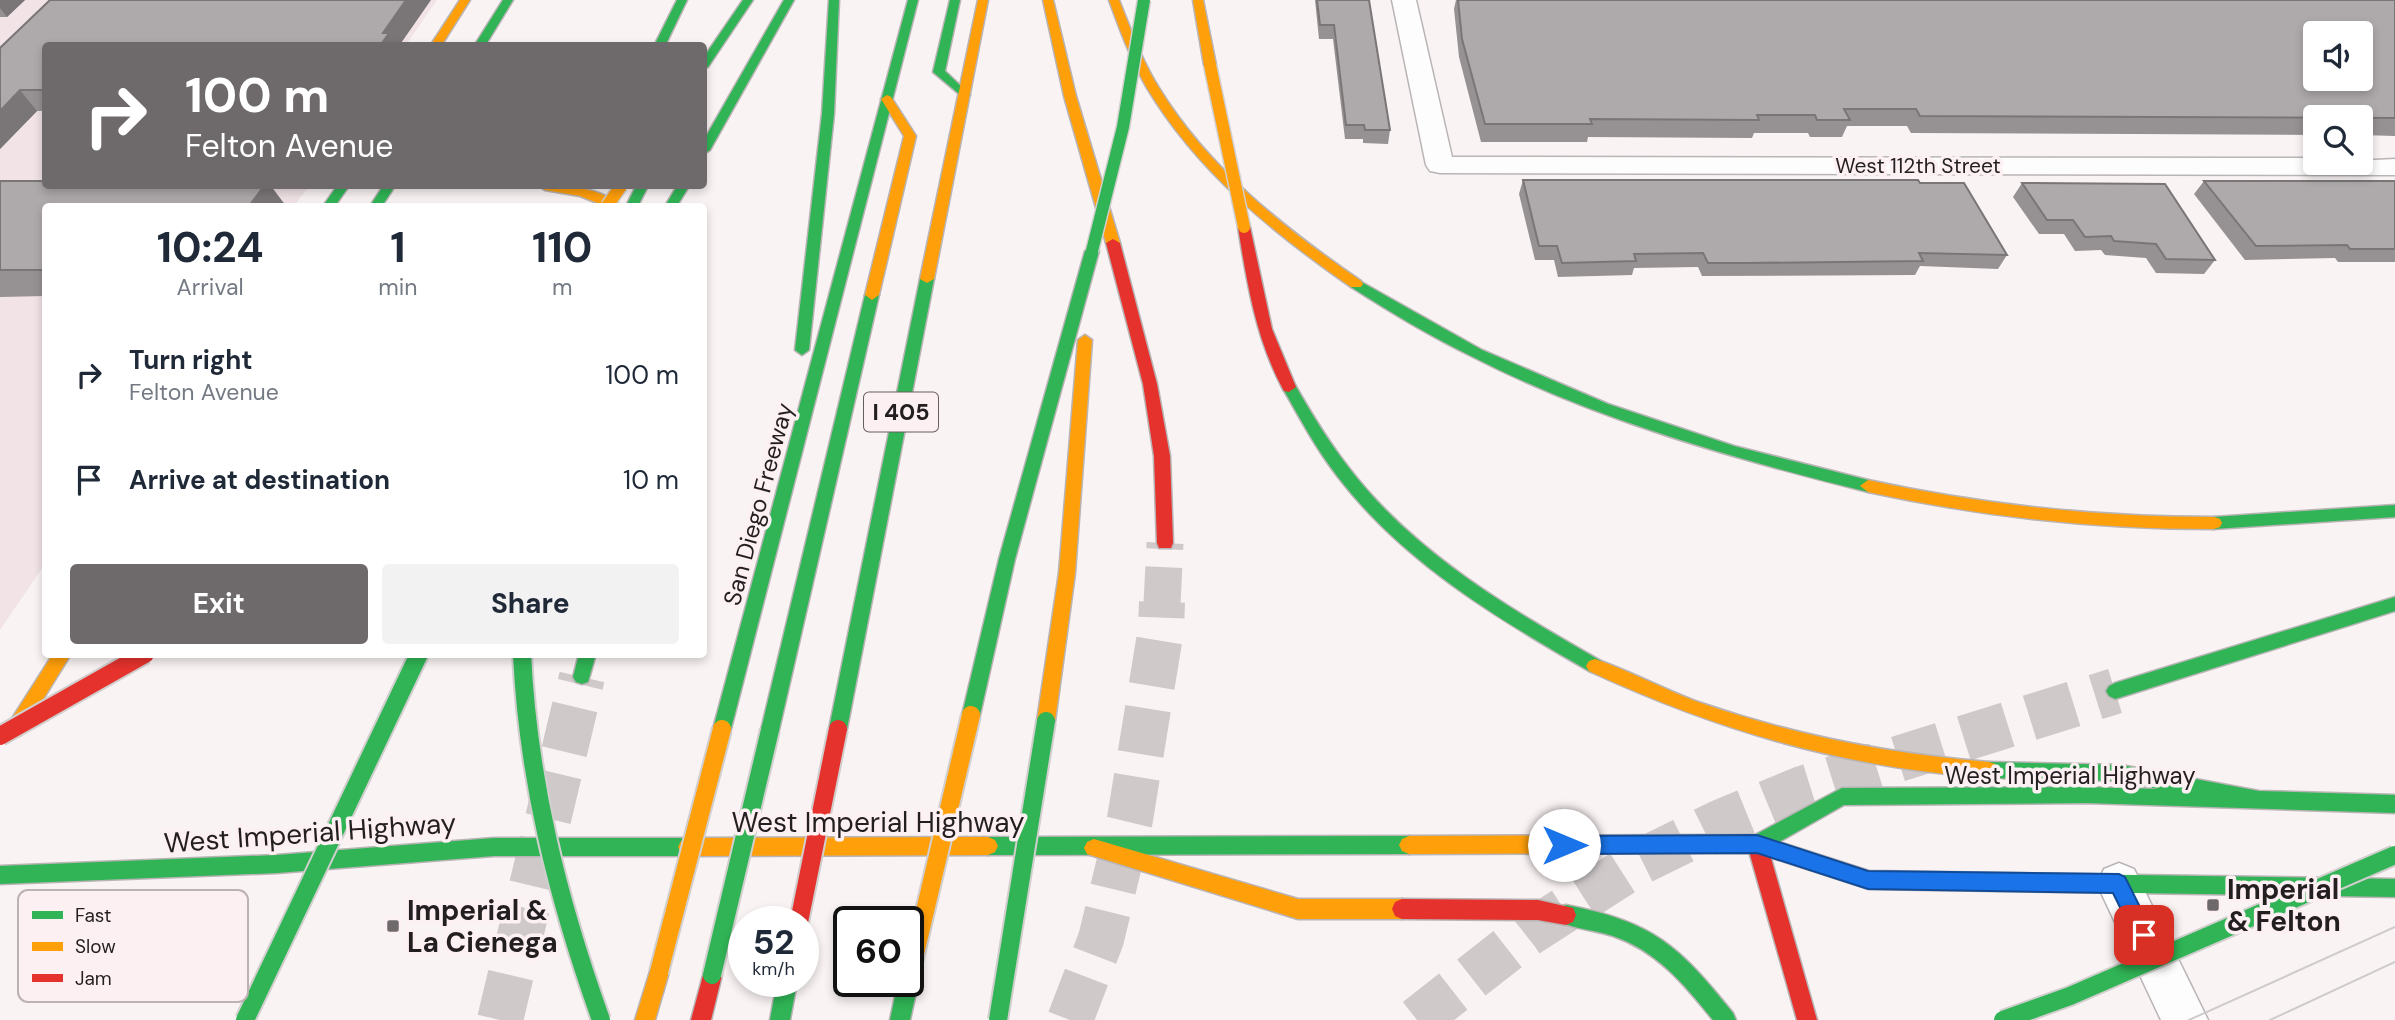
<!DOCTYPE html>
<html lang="en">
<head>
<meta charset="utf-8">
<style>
  :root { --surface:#fff; --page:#f2f2f3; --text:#1f2937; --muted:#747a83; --accent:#6e696a }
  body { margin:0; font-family:"DM Sans",sans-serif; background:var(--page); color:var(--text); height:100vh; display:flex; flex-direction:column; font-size:26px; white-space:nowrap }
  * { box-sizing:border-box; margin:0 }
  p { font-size:23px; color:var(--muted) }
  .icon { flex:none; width:38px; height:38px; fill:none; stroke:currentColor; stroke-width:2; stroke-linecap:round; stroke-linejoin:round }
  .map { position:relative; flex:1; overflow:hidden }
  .details { position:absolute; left:42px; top:203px; width:665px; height:455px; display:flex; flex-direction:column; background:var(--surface); border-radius:7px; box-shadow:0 4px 10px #0003 }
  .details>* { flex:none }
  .guide { position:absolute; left:42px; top:42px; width:665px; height:147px; border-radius:7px; box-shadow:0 4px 10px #0003; background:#6e696a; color:#fff; overflow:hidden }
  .tools { position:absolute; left:2303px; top:21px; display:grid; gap:14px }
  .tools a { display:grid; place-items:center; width:70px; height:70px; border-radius:7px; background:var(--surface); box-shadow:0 4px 10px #0003; font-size:35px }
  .speed { position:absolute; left:728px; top:906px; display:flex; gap:14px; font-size:35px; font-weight:700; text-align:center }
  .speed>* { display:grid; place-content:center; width:91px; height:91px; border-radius:50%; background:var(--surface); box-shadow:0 4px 10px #0003; line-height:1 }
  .speed small { font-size:18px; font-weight:400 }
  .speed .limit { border:4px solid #111; border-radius:10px; background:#fff; color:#111 }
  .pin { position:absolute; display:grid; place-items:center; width:60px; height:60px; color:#fff; margin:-30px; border-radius:14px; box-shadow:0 4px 10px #0006 }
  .me { position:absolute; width:77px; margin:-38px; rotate:90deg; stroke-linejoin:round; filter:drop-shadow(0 0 5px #0008) }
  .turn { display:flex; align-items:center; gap:24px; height:147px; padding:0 28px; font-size:32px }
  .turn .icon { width:91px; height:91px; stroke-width:2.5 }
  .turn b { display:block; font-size:49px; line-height:60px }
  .eta { display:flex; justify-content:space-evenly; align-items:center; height:119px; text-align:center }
  .eta b { font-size:42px; font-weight:700; line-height:49px }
  .button { display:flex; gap:14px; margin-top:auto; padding:14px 28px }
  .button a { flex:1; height:80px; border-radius:7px; background:var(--accent); color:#fff; font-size:28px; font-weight:700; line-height:80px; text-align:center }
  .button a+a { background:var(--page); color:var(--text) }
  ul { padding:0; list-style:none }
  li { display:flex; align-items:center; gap:21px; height:105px; padding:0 28px }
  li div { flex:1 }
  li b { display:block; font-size:26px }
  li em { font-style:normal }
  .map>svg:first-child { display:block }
</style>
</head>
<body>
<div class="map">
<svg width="2395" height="1020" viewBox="0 0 2395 1020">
  <rect width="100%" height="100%" fill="#faf3f4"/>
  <path fill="#f1e3e6" d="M0,0H437L406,45L46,46V186H309L294,206H46L45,564L0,630Z"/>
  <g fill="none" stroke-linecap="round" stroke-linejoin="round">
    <path stroke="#cfc9ca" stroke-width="37" stroke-dasharray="37 18" stroke-linecap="butt" d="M1162,604L1165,543"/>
    <path stroke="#cfc9ca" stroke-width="46" stroke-dasharray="46 23" stroke-linecap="butt" d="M500,1020L582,677
      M1070,1020L1101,939L1130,819L1161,629L1162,602
      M1417,1020L1527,934L1638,863L1719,823L1802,789L2115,691"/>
    <g stroke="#b9b4b5" stroke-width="3">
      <path id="street" d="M1392,0H1416L1452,157L2315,158V163L2395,159V175L1440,173L1430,171L1426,165Z
        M2119,863L2134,869L2208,1020H2161L2097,884L2104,869Z"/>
    </g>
    <g stroke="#b9b4b5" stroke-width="3">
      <path id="fast" d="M503,0H513L485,46H474Z
        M677,0H687L665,46H654Z
        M743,0H753L708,67L704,68V57Z
        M784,0H794L710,150L704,154V140Z
        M829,0H839L834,114L809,350L802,355L795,350L822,114Z
        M908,0H918L731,729L728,735L722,737L716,735L713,729Z
        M950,0H960L945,71L968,93L970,95L964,98L933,72Z
        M337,186H349L335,206H323Z
        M383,186H395L382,206H370Z
        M636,186H648L638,206H626Z
        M677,186H689L677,206H665Z
        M1092,247L1099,251L1015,559L980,715L977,721L971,723L965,721L962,715L999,559L1085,251Z
        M927,275L934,279L847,729L844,735L838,737L832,735L829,729L920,279Z
        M1356,279L1482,350L1608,404L1734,446L1868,480L1876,486L1868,492C1732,458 1596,420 1471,356C1430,336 1390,312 1351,287L1349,284Z
        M872,290L879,295L779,730L776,736L770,738L764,736L761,730L865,295Z
        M1289,382L1294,383C1311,413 1328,441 1349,468C1414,553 1510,609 1601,661L1604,666L1601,671L1595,673L1589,671C1498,619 1403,562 1338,477C1316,449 1300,418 1282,387Z
        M2395,505V517L2214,529L2208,527L2206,523L2208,519L2214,517Z
        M2395,597V611L2115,699L2109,696L2106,691L2109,686L2115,683Z
        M579,654H596L588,682L582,684L576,682L573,677Z
        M1989,762L2121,765L2259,791L2395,795V813L2087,803L1844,805L1779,842L1869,871L2395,879V897L1869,889L1757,853H1717L1710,850L1707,844L1710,838L1717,835H1755L1842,788L2087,787L2158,789L2121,781L1989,778L1983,776L1980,770L1983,764Z
        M1409,836L1416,839L1419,845L1416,851L1409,854L988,855L981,852L978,846L981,840L988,837Z
        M494,838H688L695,841L698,847L695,853L688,856H494L277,873L0,884V866L277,855Z
        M1566,905C1654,922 1679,946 1733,1013L1736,1020H1713C1684,984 1657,951 1613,936C1595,930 1576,929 1559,922L1556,915L1559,908Z
        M910,965L917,968L920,975L910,1020H890L898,982H908Z
        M777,982H797L790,1020H770Z"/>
    </g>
    <g stroke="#b9b4b5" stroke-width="3">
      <path id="slow" d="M460,0H470L441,46H430Z
        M978,0H988L934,279L927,283L920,279Z
        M1043,0H1053L1076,96L1120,243L1118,246L1113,247L1106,243L1064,96Z
        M1109,0H1119C1131,30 1142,61 1159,88C1209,169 1284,228 1361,281L1363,284L1361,287H1351C1272,232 1197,171 1147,88C1131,60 1120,30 1109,0Z
        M1193,0H1203L1216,65L1214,67L1204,65Z
        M887,95L891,97L916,136L879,295L872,300L865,295L904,136L881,99Z
        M539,186C564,184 602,188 621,206H605L580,196L545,190Z
        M1085,335L1092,340L1075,573L1055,721L1052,727L1046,729L1040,727L1037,721L1059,573L1078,340Z
        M1868,480C1983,505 2097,517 2214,517L2220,519L2222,523L2220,527L2214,529C2097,529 1983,517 1868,492L1860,486Z
        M53,654H71L21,735L15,737L9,735L6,729L9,723Z
        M1595,659C1630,671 1663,689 1698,702C1793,735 1889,754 1989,762L1995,764L1998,770L1995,776L1989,778C1843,767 1722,732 1589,671L1586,666L1589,661Z
        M1717,835L1724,838L1727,844L1724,850L1717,853L1409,854L1402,851L1399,845L1402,839L1409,836Z
        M988,837L995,840L998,846L995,852L988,855L688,856L681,853L678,847L681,841L688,838Z
        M1094,839L1298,899H1402L1409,902L1412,909L1409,916L1402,919H1298L1087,854L1084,848L1087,842Z
        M659,962L666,965L669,972L655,1020H635L652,965Z"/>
    </g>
    <g stroke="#b9b4b5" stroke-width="3">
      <path id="jam" d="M1244,223L1250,227L1272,329L1296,387L1289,392L1284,391C1256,340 1247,283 1238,227Z
        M1113,239L1120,243L1157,384L1170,456L1173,543L1171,548H1159L1157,543L1154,456L1143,384L1106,243Z
        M1757,835L1764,838L1767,844L1817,1020H1797L1747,844L1750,838Z
        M1402,899L1538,900L1573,908L1576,915L1573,922L1566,925L1538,920L1402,919L1395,916L1392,909L1395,902Z
        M712,965L719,968L722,975L711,1020H691L705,968Z"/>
    </g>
    <use href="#street" fill="#fefdfd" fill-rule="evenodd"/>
    <use href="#fast" fill="#30b455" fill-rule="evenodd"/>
    <use href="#slow" fill="#ff9f0a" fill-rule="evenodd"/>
    <use href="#jam" fill="#e5322d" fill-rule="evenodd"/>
    <path stroke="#cdcbcb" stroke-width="2" d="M2189,1020L2395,927
      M2270,1020L2395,962"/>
    <g stroke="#d1cece" stroke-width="15" stroke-linecap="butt">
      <path id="fast-bridge-far1" d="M1092,251L1123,127L1144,0"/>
    </g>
    <g stroke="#d1cece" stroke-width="22" stroke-linecap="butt">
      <path id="fast-bridge" d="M522,654C528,781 558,900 601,1020
        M712,975L770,730
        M245,1020L419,654
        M998,1020L1046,721
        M2003,1020L2070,996L2395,855"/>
    </g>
    <g stroke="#d1cece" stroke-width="15" stroke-linecap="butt">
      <path id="slow-bridge-far1" d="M1210,65L1244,227
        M607,206L621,186"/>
    </g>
    <g stroke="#d1cece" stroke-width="22" stroke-linecap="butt">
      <path id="slow-bridge" d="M659,972L722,729
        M910,975L971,715"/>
    </g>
    <g stroke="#d1cece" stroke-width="22" stroke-linecap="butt">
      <path id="jam-bridge" d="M0,736L145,654
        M799,922L838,729"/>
    </g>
    <use href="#fast-bridge-far1" stroke="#30b455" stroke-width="12"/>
    <use href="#fast-bridge" stroke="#30b455" stroke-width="18"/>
    <use href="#slow-bridge-far1" stroke="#ff9f0a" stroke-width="12"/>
    <use href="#slow-bridge" stroke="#ff9f0a" stroke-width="18"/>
    <use href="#jam-bridge" stroke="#e5322d" stroke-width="18"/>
  </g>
  <path fill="#969192" d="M0,0H25L7,17H0Z
    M1315,0H1369L1390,130L1388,144L1363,143V139H1345L1333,39H1319Z
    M1456,0H2395V136L2361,135V117H2315V135L1911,133L1907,126H1847L1842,137H1810L1808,133H1754L1752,138L1588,137L1587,142H1481L1459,57L1454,9Z
    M46,46V111H37L0,149V48Z
    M1523,180L1920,183L2007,255L1998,269L1920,266L1915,275L1702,276L1698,267L1634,268L1632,275L1558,277L1554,260H1535L1519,194Z
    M0,181L46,206V296L0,297Z
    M2204,181H2395V262H2338L2335,258L2245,260L2194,194Z
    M2022,183L2215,260L2204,274L2156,273L2146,258L2105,255L2101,250L2075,251L2064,234H2039L2013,197Z"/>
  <path fill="#7a7677" d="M0,0H25L7,17L0,8Z
    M406,0H431L399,46H380L383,33Z
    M20,90L37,111L0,149V111Z
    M264,186H271L286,206H249Z"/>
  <path fill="#aea9aa" stroke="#7a7677" stroke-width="2" fill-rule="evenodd" d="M50,0H406L383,33H389L380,46H46V90H20L0,111V48Z
    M1317,0H1369L1390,130H1365L1364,125H1346L1334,25H1320Z
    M1458,0H2395V118L1920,116L1916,109H1844L1850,120H1817L1815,115H1757L1759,120L1590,119L1592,124H1485L1462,39ZM2315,33H2361V79H2315Z
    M1523,180H1918L1920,183H1964L2007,255L1919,253L1923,261L1747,263H1708L1703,253L1634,254L1636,261L1562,263L1557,246H1539Z
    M0,181H46V186H264L249,206H46V270H0Z
    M2204,181H2395V249H2350L2347,245L2256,246Z
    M2022,183L2165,184L2215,260L2166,259L2156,244L2114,241L2111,236L2085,237L2073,220H2047Z"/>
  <path fill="#1a73e8" stroke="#114b97" stroke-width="2" d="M1757,835L1868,871L2119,874L2125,877L2154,935L2151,942L2144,945L2137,942L2113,893L1868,889L1757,853L1564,854L1557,851L1554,845L1557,839L1564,836Z"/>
  <g fill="#6e696a" stroke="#fdf0f3" stroke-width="2.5">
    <rect x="2206" y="898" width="14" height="14" rx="3.5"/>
    <rect x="386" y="919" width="14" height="14" rx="3.5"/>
  </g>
  <g text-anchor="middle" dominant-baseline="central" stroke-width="7" stroke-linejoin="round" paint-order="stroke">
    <g font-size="21" fill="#231f20" stroke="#fdf0f3">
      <text x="1918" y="166">West 112th Street</text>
    </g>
    <rect fill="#fdf0f3" stroke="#645e5f" stroke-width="2" x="864" y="392.5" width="74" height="39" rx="5"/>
    <g font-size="23" font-weight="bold" fill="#231f20">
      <text x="901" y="412">I 405</text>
    </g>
    <g font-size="24" fill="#231f20" stroke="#fdf0f3">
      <text transform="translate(758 504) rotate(-75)">San Diego Freeway</text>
      <text x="2070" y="775">West Imperial Highway</text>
    </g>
    <g font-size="28" fill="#231f20" stroke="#fdf0f3">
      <text x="878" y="822">West Imperial Highway</text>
      <text transform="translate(310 833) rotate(-4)">West Imperial Highway</text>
    </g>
    <g font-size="28" font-weight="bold" fill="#231f20" stroke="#fdf0f3" text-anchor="start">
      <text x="2227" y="889">Imperial<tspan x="2227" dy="32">&amp; Felton</tspan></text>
      <text x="407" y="910">Imperial &amp;<tspan x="407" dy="32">La Cienega</tspan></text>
    </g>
  </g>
  <rect x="18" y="890" width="230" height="112" rx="10" fill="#fdf0f3" stroke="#bcb1b4" stroke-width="2"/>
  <rect x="32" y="911" width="31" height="8" fill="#30b455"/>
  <rect x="32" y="942" width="31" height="9" fill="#ff9f0a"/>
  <rect x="32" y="974" width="31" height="8" fill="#e5322d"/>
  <g font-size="19" fill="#231f20">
    <text x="75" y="922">Fast</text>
    <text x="75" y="953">Slow</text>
    <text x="75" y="985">Jam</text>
  </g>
</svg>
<div class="tools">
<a><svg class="icon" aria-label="sound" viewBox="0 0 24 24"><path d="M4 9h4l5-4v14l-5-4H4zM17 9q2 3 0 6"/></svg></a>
<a><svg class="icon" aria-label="search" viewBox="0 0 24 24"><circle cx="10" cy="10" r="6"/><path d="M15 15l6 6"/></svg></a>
</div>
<div class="speed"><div>52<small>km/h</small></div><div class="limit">60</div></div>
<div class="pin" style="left:2144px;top:935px;background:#d93025"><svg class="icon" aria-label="arrive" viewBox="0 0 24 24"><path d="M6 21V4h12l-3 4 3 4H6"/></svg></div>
<svg class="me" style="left:1564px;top:845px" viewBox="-20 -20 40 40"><circle r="19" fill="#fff"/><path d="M0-13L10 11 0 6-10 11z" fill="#1a73e8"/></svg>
<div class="guide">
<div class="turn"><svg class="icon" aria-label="right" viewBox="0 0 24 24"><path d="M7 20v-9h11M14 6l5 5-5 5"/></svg><div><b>100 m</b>Felton Avenue</div></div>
</div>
<section class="details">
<div class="eta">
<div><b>10:24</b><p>Arrival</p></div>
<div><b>1</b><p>min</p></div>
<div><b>110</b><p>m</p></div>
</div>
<ul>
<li><svg class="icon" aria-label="right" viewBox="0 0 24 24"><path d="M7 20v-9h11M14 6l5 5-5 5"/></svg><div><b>Turn right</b><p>Felton Avenue</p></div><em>100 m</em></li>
<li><svg class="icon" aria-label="arrive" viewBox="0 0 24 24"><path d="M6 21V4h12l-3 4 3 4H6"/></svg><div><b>Arrive at destination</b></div><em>10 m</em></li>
</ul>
<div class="button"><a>Exit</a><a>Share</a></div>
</section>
</div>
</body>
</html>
